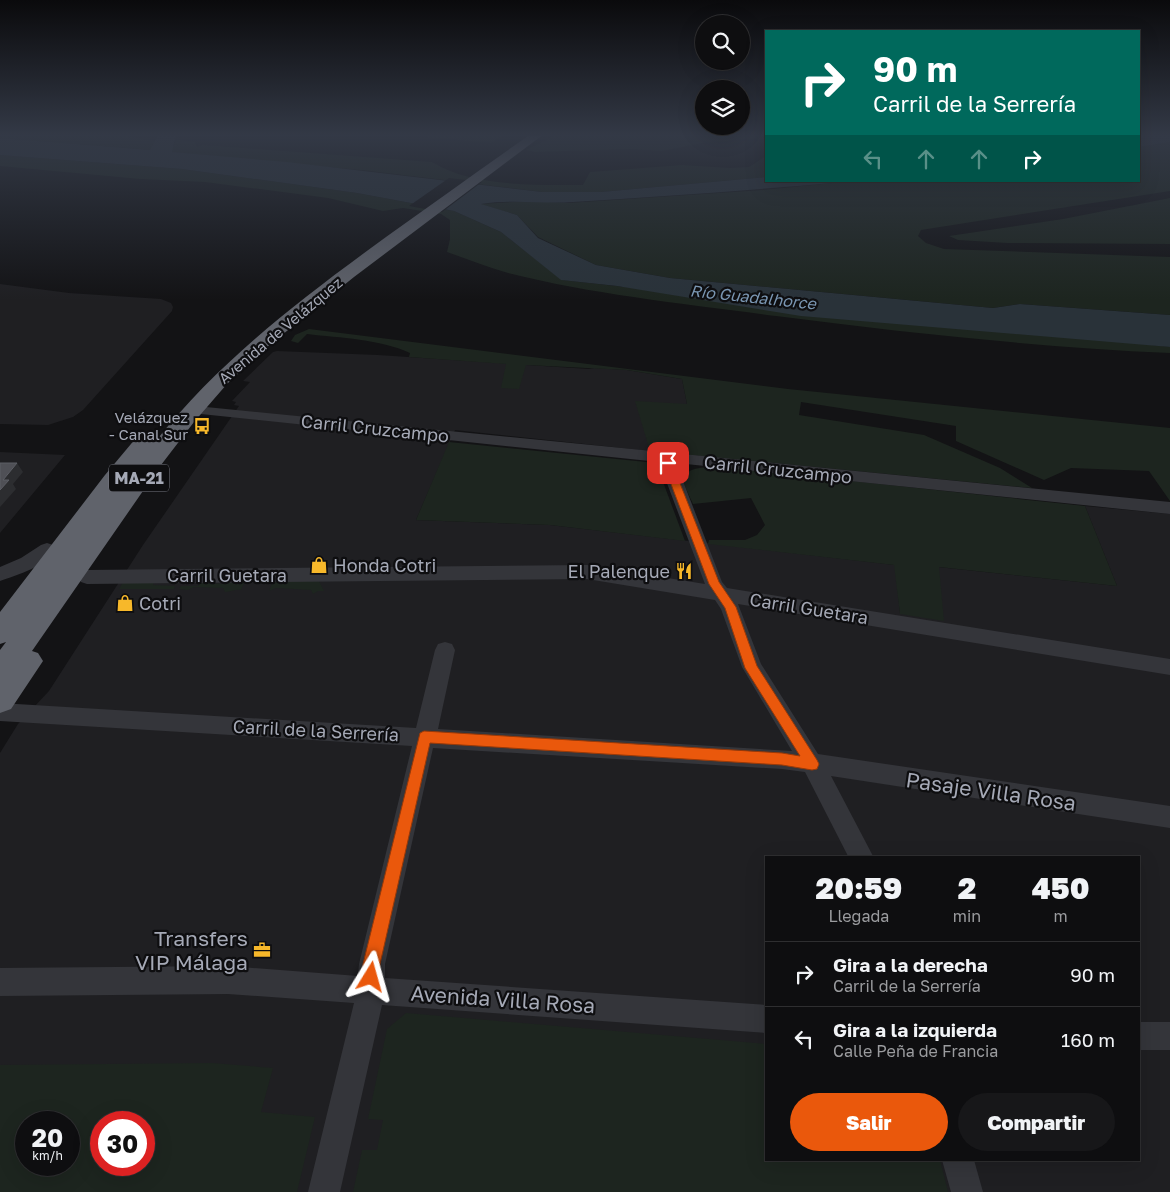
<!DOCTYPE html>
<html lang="es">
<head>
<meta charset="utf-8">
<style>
  :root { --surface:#0e0e10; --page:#171719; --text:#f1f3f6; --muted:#9b9c9f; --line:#2e2e30; --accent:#ea580c }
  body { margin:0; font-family:"Golos Text",sans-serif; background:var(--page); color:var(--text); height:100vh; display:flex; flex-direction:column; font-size:19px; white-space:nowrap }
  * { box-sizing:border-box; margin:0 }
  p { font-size:16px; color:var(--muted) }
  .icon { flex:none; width:28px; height:28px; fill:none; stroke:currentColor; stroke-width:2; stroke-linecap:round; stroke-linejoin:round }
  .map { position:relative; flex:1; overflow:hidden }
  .sheet { position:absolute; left:765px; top:856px; width:375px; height:305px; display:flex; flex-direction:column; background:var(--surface); border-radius:0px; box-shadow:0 5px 20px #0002,0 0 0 1px var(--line) }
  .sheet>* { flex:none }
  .top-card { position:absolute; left:765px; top:30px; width:375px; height:152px; border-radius:0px; box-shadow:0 5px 20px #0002,0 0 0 1px var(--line); background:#00695c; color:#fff; overflow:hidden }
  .buttons { position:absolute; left:695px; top:15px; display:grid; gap:10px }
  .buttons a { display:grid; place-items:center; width:55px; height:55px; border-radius:50%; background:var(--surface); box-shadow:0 5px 20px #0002,0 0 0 1px var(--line); font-size:25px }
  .speed { position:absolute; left:15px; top:1111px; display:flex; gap:10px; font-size:25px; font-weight:700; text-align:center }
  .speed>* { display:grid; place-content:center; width:65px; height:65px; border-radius:50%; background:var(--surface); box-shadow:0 5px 20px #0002,0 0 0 1px var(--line); line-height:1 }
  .speed small { font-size:12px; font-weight:400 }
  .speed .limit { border:8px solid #d22; background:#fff; color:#111 }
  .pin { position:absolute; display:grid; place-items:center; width:42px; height:42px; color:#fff; margin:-21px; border-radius:10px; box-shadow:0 2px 8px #0006 }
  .me { position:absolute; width:55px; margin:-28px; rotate:8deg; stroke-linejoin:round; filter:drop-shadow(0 0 4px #0008) }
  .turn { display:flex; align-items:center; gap:18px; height:105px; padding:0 25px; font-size:22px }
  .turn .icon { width:65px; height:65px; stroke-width:2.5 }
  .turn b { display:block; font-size:35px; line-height:42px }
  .lanes { display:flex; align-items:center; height:48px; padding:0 25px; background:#0003; justify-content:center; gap:25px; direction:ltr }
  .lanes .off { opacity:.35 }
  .eta { display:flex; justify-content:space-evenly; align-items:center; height:85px; text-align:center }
  .eta b { font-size:30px; font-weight:800; line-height:35px }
  .cta { display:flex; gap:10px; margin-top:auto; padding:10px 25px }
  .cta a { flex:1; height:58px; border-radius:30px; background:var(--accent); color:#fff; font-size:20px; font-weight:800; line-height:58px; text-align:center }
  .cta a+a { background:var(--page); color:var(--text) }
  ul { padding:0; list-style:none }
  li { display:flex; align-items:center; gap:15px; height:65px; padding:0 25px; border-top:1px solid var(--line) }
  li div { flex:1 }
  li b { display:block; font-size:19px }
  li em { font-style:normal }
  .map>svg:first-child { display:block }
</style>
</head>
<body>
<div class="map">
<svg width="1170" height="1192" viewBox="0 0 1170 1192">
  <rect width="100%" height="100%" fill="#131315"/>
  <path fill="#1f1f22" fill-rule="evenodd" d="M0,284L69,293L161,299L171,303L173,307L172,311L83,410L73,417L48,425L0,424Z
    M277,351L378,355L589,369L594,368L627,370L682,379L687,404L650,451L455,430L416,520L550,525L895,565L900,613L938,567L1117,586L1085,506L1170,514V1192H0V753L18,724L49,691L143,545L239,406L234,405L236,402L232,401L250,382L243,381L273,352ZM766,858H1139V1160H766ZM26,1122H69V1165H26ZM101,1122H144V1165H101Z
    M0,452L65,455L0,533Z"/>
  <path fill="#1d251f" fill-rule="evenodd" d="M0,134L125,136L155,141L151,150L0,138Z
    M421,134H505L491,143L405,135Z
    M558,134H766V135L759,138L702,143L662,151L630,149L535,152L526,150Z
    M176,140L195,142L197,147L203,145L432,162C472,187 537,185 583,185L590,172L682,165L730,168L749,167L766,156V177L601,192H542L370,171L171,152Z
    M1170,142V191L921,230L918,236L926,243L944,249L1170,257V315L1020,304L993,308L670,278L596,265L538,237L517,215L480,204L529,201L568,203L763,190L852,181H1139V147Z
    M0,155L182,169L357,193L454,211L501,232L562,280L1170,347V353C1038,347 907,333 776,316C687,304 595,295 508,273C488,267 467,259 447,252L450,239V220L441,214L403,208L383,211L328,198L205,182L140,179L0,166Z
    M1170,198V244L1007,243L958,240L949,236L1063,219Z
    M309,329L788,389L1170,428V501L1149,471L1071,468L1044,480L956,441V426L801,402L799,415L924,435L1000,468L1032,488L650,451L635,401L687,404L682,379L627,370L526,365L519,389L501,388L506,364L409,357L410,353C380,339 340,338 307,334L298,343L291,341L295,335Z
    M449,442L656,463L685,541L550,525L416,520Z
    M720,467L1085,506L1117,586L939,567L944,621L900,614L894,565L708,544L709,540H745L757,535L765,525L751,498L693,504L682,480C688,465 707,468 720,467Z
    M227,581H245L241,590C235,589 231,592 225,592L223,588L194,587L188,590L179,589L181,586H198L200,583L226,584Z
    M273,581H319L324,591H318L313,594L311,590L276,588L269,591Z
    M123,582L154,583L153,585L175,586L174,589H119Z
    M406,1013L766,1044V1160H940L948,1192H353L362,1150H377L383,1120L368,1119L387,1029Z
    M212,1063L273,1068L261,1112L315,1117L297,1192H0V1065ZM26,1122H69V1165H26ZM101,1122H144V1165H101Z"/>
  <path fill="#293239" d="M159,134H176L172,152L287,162L542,192H601L766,177V181H852C759,190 666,196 573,202C543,204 512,199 481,204L517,215L538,238L596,265L670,278L993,308L1020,304L1170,315V347L801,316L617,286L561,280L501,232L454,211L357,193L182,169L0,155V138L150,150Z
    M1139,134H1170V142L1139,147Z"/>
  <path fill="#131315" d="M449,178L482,182L442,212L409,206Z"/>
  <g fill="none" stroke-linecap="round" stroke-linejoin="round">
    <path fill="#34353a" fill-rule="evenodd" d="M206,407L1170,502V514L676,463L722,582L727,588L1170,659V675L738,604L761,664L818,754L1170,806V828L831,776L874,858H849L805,772L782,769L433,748L385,964V978L766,1005V1033L382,1005L340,1192H308L354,1003L228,994L0,996V968L228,966L358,976L359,964L412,746L0,721V703L416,728L435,650L438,644L445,642L452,644L455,650L438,729L792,751L742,667L721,609L715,600L587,579L87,584L81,582L78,577L81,572L87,570L587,565L705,584L659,462L201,414L199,411L201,408Z
      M47,543L53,545L56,549C46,566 18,575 0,581V567L21,558L41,545Z
      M1139,1022H1170V1050H1139Z
      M942,1160H974L983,1192H951Z"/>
    <path fill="#60636b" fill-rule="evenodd" d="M531,134H544L354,277L262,351L227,384L194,422L161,465L32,651L38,653L43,661L11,709L0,713V650L6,642L0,644V612L105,475L136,438L144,436L152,438L155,442C220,360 301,299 386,237C434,203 482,168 531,134Z"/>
  </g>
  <path fill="#2c2d30" d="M17,463L23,472L13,484L16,489L0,507V490L3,480Z"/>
  <path fill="#4f5056" stroke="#5c5e65" d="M0,463H17L3,480H9L0,490Z"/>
  <linearGradient id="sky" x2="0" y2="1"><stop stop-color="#0a0a0c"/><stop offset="0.45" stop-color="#333946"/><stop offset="1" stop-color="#333946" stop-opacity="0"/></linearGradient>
  <rect width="1170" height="300" fill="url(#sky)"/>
  <path fill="#ea580c" stroke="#983908" d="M668,460L672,463L719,582L736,607L757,666L817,760L819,764L817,769L812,770L782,765L430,743L380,964L379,977L377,983L371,985L365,983L363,977V964L420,733L424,731L782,753L800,756L745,668L725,608L709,584L663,463Z"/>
  <defs>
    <g id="bus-bare" transform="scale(1.35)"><path d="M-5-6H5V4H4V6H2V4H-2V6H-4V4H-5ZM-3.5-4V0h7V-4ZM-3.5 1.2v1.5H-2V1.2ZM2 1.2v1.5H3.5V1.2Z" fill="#f7b82a" stroke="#0e0e10" stroke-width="2.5" paint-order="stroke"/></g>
    <g id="shop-bare" transform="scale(1.35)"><path d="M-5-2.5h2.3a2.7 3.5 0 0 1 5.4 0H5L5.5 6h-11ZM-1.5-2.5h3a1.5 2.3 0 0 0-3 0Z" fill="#f7b82a" stroke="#0e0e10" stroke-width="2.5" paint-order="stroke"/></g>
    <g id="restaurant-bare" transform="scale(1.35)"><path d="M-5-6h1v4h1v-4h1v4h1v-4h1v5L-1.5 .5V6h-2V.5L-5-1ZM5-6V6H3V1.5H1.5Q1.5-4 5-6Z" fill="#f7b82a" stroke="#0e0e10" stroke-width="2.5" paint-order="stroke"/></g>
    <g id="office-bare" transform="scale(1.35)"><path d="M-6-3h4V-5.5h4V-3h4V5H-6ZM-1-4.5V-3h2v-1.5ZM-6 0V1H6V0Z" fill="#f7b82a" stroke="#0e0e10" stroke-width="2.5" paint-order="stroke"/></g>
  </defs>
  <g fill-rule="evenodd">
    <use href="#bus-bare" x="202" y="426"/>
    <use href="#shop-bare" x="319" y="565"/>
    <use href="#restaurant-bare" x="684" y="571"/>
    <use href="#shop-bare" x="125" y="603"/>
    <use href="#office-bare" x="262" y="950"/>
  </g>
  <g text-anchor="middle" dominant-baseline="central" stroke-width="4.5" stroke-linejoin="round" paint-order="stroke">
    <g font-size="15" fill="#a5a9b6" stroke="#0e0e10">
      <text transform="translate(280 330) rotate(-40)">Avenida de Velázquez</text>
    </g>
    <g font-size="15" fill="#a5a9b6" stroke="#0e0e10" text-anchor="end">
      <text x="188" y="417">Velázquez<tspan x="188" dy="17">- Canal Sur</tspan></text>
    </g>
    <g font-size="16" font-style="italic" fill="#7a96b2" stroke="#0e0e10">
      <text transform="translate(753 297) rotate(6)">Río Guadalhorce</text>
    </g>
    <rect fill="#0e0e10" stroke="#787a84" stroke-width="1" x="109" y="464.5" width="60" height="27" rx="4"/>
    <g font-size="16" font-weight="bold" fill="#a5a9b6">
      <text x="139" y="478">MA-21</text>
    </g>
    <g font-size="18" fill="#a5a9b6" stroke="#0e0e10">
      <text transform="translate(375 428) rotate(6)">Carril Cruzcampo</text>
      <text transform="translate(778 469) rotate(6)">Carril Cruzcampo</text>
      <text x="227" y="575">Carril Guetara</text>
      <text transform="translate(809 608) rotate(9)">Carril Guetara</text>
      <text transform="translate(316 730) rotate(3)">Carril de la Serrería</text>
    </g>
    <g font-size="18" fill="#a5a9b6" stroke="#0e0e10" text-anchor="start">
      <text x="333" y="565">Honda Cotri</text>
      <text x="670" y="571" text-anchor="end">El Palenque</text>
      <text x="139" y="603">Cotri</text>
    </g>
    <g font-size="21" fill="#a5a9b6" stroke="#0e0e10">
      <text transform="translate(991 791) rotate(8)">Pasaje Villa Rosa</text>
      <text transform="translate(503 999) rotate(4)">Avenida Villa Rosa</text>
    </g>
    <g font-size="21" fill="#a5a9b6" stroke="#0e0e10" text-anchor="end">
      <text x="248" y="938">Transfers<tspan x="248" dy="24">VIP Málaga</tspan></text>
    </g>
  </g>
</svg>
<div class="buttons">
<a><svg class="icon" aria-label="search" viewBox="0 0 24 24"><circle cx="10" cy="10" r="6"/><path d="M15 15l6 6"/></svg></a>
<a><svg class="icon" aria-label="layers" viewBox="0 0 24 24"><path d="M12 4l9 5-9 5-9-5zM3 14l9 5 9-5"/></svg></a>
</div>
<div class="speed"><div>20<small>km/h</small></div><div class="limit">30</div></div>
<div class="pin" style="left:668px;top:463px;background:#d93025"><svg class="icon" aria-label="arrive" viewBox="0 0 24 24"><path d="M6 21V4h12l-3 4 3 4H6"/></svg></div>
<svg class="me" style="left:371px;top:977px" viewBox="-20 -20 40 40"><path d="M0-17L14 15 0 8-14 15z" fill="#ea580c" stroke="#fff" stroke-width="4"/></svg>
<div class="top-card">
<div class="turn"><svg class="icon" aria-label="right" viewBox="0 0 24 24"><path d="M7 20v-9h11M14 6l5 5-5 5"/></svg><div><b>90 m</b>Carril de la Serrería</div></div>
<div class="lanes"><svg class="icon off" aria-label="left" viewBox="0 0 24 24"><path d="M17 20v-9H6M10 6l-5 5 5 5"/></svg><svg class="icon off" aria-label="ahead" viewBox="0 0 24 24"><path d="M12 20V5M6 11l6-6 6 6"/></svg><svg class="icon off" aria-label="ahead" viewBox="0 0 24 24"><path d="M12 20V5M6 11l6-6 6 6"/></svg><svg class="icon" aria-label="right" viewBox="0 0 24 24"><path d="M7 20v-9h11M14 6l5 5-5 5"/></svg></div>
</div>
<section class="sheet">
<div class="eta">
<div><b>20:59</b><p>Llegada</p></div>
<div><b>2</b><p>min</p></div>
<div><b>450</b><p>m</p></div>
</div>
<ul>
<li><svg class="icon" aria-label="right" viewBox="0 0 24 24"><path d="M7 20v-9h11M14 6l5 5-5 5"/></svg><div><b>Gira a la derecha</b><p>Carril de la Serrería</p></div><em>90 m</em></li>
<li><svg class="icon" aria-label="left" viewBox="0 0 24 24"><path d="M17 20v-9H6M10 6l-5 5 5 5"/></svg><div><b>Gira a la izquierda</b><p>Calle Peña de Francia</p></div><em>160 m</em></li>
</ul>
<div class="cta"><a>Salir</a><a>Compartir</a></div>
</section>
</div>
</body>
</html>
